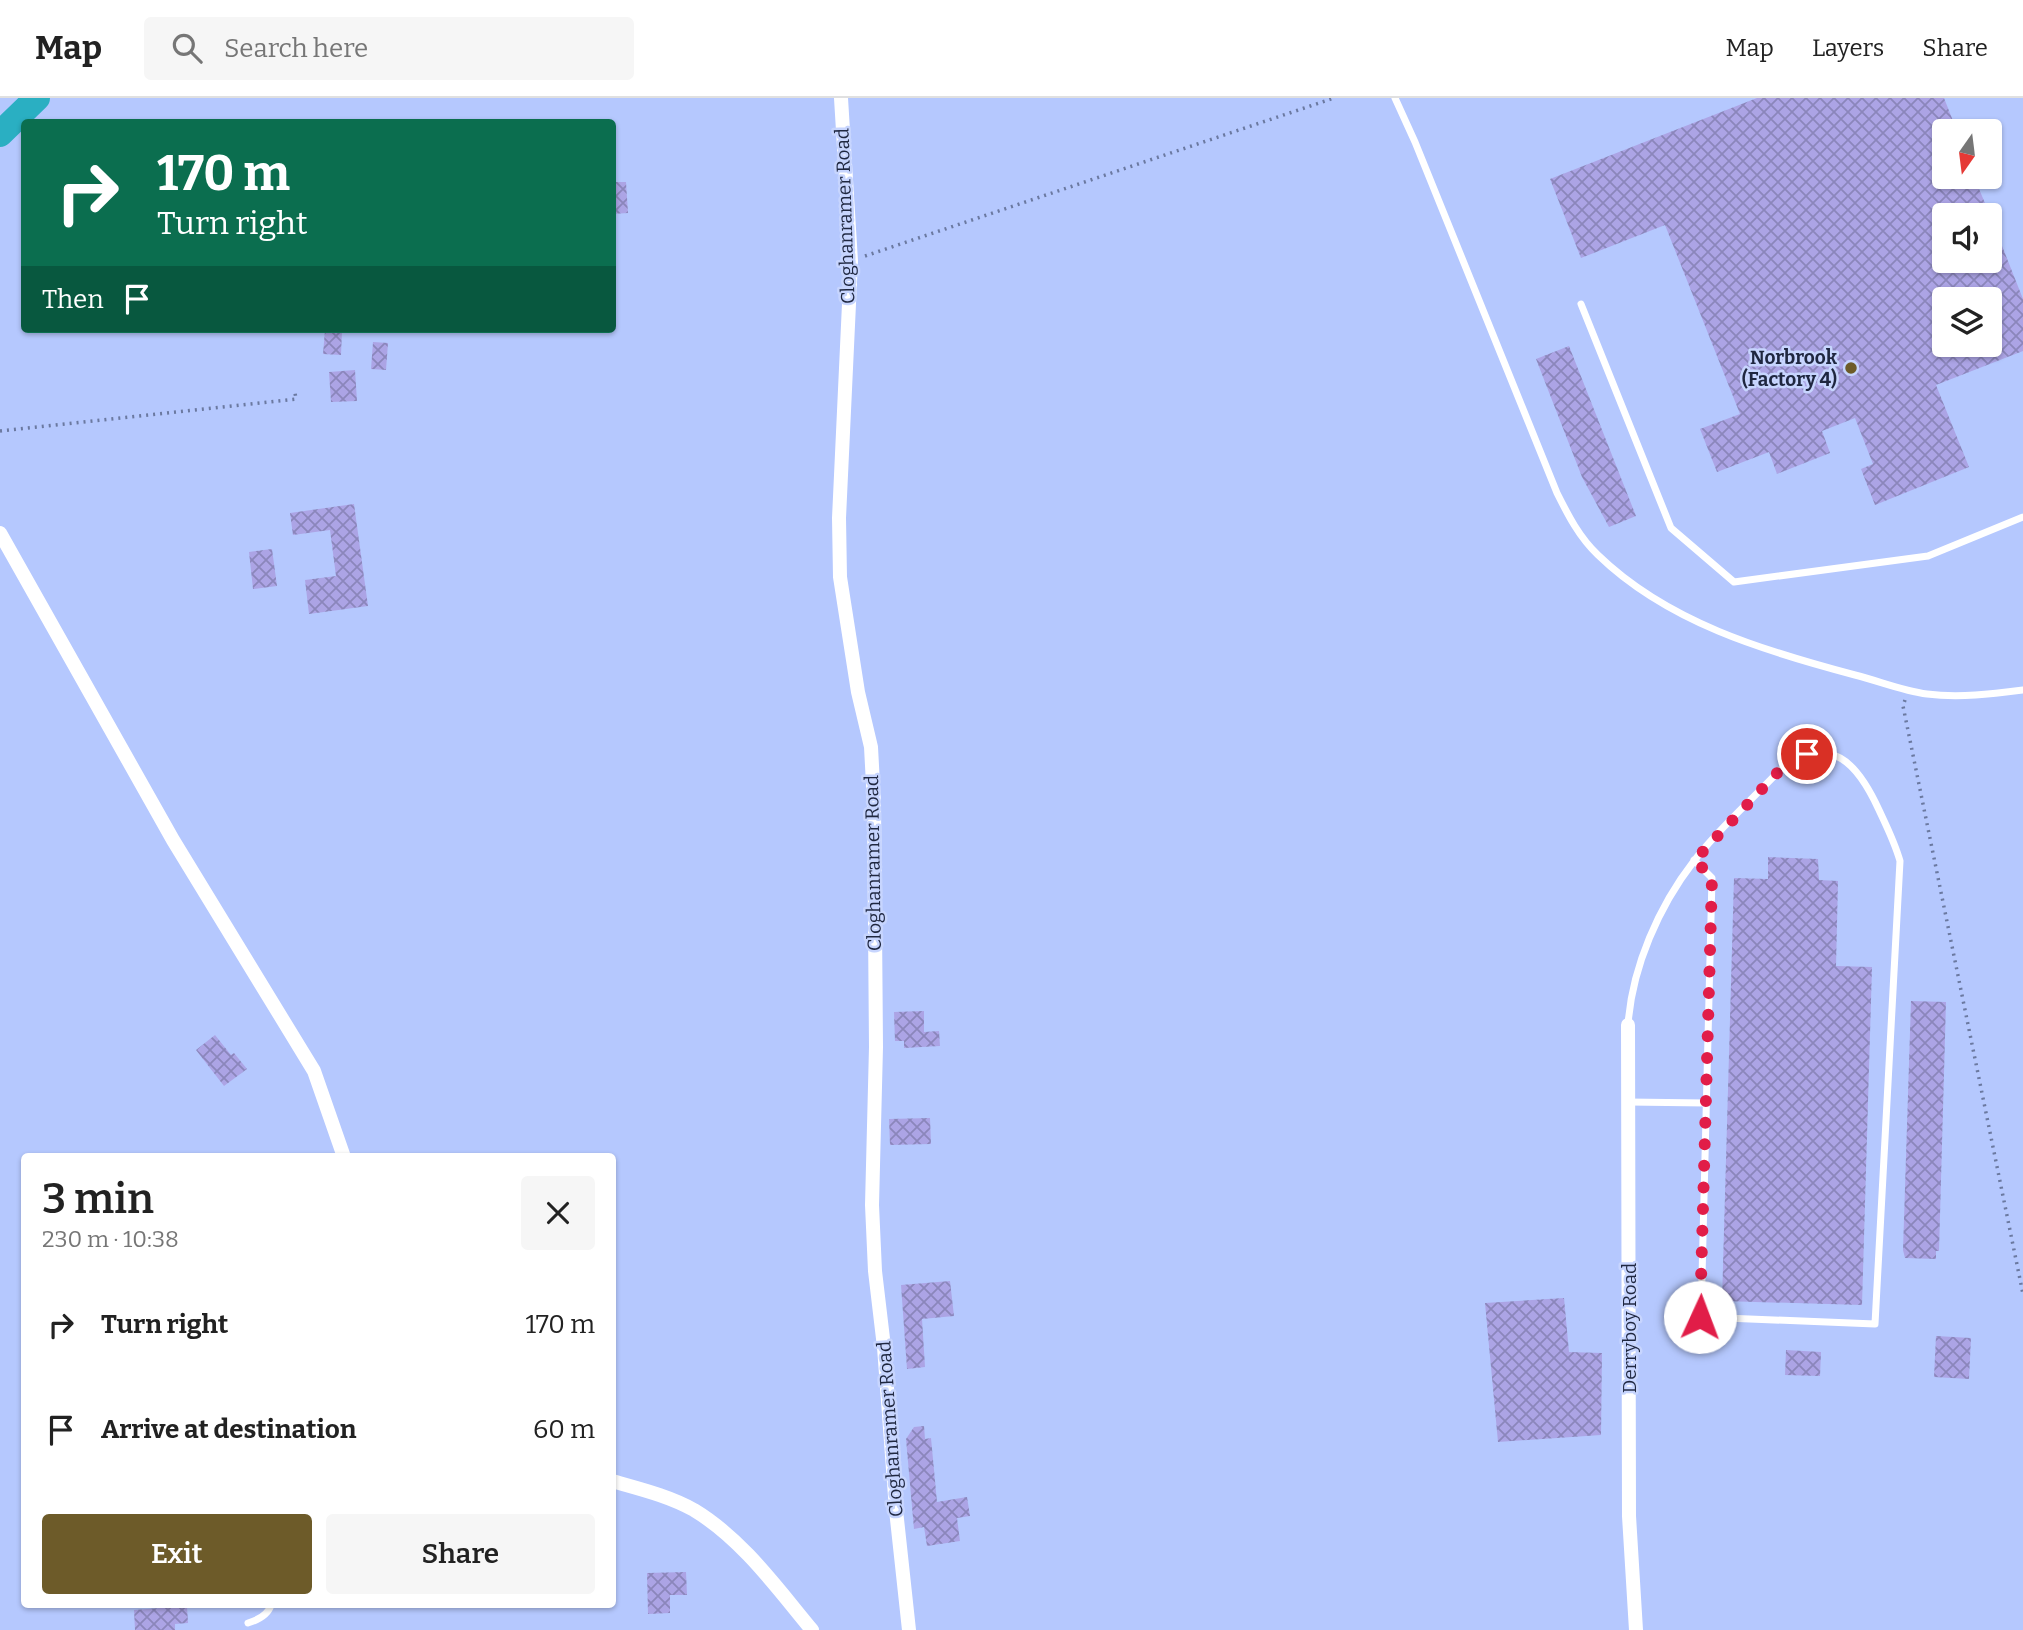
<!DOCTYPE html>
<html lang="en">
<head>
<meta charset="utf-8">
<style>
  :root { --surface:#fff; --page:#f6f6f6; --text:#222; --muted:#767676; --line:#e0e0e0; --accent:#6d5b29 }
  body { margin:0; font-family:Bitter,serif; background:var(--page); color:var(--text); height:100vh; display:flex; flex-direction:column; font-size:26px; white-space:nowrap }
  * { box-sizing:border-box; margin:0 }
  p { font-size:23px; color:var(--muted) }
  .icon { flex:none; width:38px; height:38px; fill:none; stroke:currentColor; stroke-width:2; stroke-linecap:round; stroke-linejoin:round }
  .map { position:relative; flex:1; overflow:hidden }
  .side { position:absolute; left:21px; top:1055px; width:595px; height:455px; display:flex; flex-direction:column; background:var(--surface); border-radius:7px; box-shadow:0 2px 5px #0004 }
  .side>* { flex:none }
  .banner { position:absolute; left:21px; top:21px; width:595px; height:214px; border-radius:7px; box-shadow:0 2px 5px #0004; background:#0b6e4f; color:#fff; overflow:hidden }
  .needle { width:46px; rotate:194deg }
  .tools { position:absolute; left:1932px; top:21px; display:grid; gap:14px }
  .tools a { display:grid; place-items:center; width:70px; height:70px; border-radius:7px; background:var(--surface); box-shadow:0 2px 5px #0004; font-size:35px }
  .pin { position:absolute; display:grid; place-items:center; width:60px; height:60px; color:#fff; margin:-30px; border:4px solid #fff; border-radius:50%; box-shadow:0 2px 7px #0007 }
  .me { position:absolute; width:77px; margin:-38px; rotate:2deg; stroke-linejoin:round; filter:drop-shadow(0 0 5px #0008) }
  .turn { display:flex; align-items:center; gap:24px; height:147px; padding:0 21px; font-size:32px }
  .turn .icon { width:91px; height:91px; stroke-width:2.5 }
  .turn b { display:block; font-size:49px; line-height:60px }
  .then { display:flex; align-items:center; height:66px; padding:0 21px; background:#0003; gap:14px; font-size:26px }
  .round { display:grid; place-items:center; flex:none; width:74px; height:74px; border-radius:7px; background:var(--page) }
  .head { display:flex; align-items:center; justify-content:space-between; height:119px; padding:0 21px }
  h1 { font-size:42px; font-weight:600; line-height:52px }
  .primary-button { display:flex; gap:14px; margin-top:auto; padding:14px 21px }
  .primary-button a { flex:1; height:80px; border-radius:7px; background:var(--accent); color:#fff; font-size:28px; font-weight:600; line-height:80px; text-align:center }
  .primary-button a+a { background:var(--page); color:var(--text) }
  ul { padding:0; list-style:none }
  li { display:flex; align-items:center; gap:21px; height:105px; padding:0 21px }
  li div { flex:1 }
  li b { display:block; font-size:26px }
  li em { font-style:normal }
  header { display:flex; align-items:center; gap:42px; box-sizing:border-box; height:98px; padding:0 35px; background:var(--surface); border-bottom:2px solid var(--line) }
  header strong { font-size:33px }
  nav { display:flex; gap:38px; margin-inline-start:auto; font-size:24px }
  .search { width:490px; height:63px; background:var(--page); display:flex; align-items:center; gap:18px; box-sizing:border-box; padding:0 24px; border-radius:7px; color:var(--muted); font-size:26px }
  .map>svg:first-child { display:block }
</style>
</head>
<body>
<header>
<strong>Map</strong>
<div class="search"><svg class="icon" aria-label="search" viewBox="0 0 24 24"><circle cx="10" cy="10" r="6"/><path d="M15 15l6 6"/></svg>Search here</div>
<nav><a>Map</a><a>Layers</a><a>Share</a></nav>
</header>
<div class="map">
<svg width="2023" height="1532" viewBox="0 0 2023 1532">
  <defs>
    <pattern id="building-cross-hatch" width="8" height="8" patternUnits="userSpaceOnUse" patternTransform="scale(1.75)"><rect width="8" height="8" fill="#aca4e5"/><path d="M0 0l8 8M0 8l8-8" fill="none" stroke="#8b86bb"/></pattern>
  </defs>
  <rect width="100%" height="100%" fill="#b5c8fe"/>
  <path fill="url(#building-cross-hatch)" fill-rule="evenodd" d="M1757,0H1944L1957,33H1944V79H1974L1990,117H1944V163H1990L1991,120L2023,201V253L1936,287L1969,369L1875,407L1861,371L1873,366L1855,320L1822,333L1830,355L1777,376L1769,354L1717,374L1700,331L1740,316L1665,127L1581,160L1550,81ZM1944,201H1990V247H1944Z
    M612,84H626L628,115L612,116Z
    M325,232L342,233L341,257L323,256Z
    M373,244L388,245L386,272L371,271Z
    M1569,248L1636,418L1609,429L1582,379L1536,261Z
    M355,272L357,303L331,304L329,274Z
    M354,406L368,508L309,516L305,482L336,478L330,432L293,437L290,415Z
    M272,451L277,488L253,491L249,454Z
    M1768,759L1818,761L1819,782L1838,783L1836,868L1872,869L1862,1207L1722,1203L1734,780L1768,781Z
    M1911,903L1946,904L1939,1153H1936V1161L1905,1160L1903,1152Z
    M924,913V934L939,933L940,948L904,950V943H895L894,914Z
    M215,937L231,957L234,955L247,971L224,988L196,952Z
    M930,1020L931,1046L890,1047L889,1021Z
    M950,1183L954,1218L922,1221L925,1269L907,1271L901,1187Z
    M1564,1200L1569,1254L1602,1255L1601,1337L1498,1344L1485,1205Z
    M1936,1238L1971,1240L1969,1281L1934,1279Z
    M1786,1252L1821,1254L1820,1278L1785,1277Z
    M924,1328L925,1341L931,1340L937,1404L967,1399L970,1418L957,1420L960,1443L927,1448L924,1429L914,1431L906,1341L914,1329Z
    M686,1474L687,1497H670V1515L648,1516L647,1475Z
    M187,1508L188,1525L175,1526V1532H135L134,1512Z"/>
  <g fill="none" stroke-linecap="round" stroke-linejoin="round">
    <path stroke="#6b79a0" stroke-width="3.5" stroke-dasharray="2 5" stroke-linecap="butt" d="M865,158L1334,0
      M0,333L296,301L295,295
      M1905,602L1903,608L2023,1196"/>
    <path stroke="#fff" stroke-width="7" d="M1395,0L1415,44L1557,395C1568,417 1579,439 1598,457C1667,524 1764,553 1855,577C1879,583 1903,593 1927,596C1959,600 1992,596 2023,592
      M1581,206L1671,430L1734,484L1928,458L2023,419
      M1628,927C1632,869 1659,808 1694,763C1719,730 1752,702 1780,672C1831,635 1857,664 1879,712C1887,729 1895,745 1900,763L1875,1226L1701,1219L1712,780L1694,762
      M1628,1004L1706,1005
      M248,1525C258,1522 268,1517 271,1507"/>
    <path stroke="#fff" stroke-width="14" d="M841,0L851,163L839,420L840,479L858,594L871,649L874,705L876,949L872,1107L875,1173L884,1249L896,1412L909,1532
      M0,435L173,742L314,973L344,1059
      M1628,927L1629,1418L1636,1532
      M612,1383C640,1391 669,1398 694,1412C742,1441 777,1490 812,1532"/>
    <path stroke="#2aafc2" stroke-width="26" d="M0,36L37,0"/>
  </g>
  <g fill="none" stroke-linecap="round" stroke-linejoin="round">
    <path stroke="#e11d48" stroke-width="12" stroke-dasharray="0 21.6" d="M1700,1219L1712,780L1695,762L1780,672L1807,656"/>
  </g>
  <circle fill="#6d5b29" stroke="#c7d5fe" stroke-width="2.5" cx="1851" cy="270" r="7"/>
  <g text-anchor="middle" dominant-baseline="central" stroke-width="5" stroke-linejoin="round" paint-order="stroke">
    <g font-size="19" fill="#1f2740" stroke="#c7d5fe">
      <text transform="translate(845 118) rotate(-92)">Cloghanramer Road</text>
      <text transform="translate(873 765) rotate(-91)">Cloghanramer Road</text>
      <text transform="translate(1629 1230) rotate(-90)">Derryboy Road</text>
      <text transform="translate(890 1331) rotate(-94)">Cloghanramer Road</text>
    </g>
    <g font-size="19" font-weight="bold" fill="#1f2740" stroke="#c7d5fe" text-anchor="end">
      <text x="1837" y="259">Norbrook<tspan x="1837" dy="22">(Factory 4)</tspan></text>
    </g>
  </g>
</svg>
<div class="tools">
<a><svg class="needle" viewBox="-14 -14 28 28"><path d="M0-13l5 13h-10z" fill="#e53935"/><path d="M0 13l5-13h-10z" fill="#767676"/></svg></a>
<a><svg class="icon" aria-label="sound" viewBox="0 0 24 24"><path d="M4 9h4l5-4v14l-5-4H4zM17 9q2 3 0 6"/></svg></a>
<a><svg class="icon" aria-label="layers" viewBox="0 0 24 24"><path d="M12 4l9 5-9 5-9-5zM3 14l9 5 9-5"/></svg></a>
</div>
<div class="pin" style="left:1807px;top:656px;background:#d93025"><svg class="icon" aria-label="arrive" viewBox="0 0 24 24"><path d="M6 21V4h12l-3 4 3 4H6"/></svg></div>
<svg class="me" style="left:1700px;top:1219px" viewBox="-20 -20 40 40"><circle r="19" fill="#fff"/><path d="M0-13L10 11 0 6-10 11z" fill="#e11d48"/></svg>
<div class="banner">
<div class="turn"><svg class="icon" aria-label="right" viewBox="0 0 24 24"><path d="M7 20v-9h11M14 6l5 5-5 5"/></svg><div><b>170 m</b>Turn right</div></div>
<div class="then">Then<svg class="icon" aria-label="arrive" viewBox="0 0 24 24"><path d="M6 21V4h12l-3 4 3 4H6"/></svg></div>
</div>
<section class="side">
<div class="head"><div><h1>3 min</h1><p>230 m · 10:38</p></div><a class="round"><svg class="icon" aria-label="close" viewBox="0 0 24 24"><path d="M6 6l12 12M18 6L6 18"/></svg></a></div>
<ul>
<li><svg class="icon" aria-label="right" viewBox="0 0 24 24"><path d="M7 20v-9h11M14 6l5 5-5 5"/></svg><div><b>Turn right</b></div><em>170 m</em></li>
<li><svg class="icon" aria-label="arrive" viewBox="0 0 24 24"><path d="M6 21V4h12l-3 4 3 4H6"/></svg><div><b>Arrive at destination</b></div><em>60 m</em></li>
</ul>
<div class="primary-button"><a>Exit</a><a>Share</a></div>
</section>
</div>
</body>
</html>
